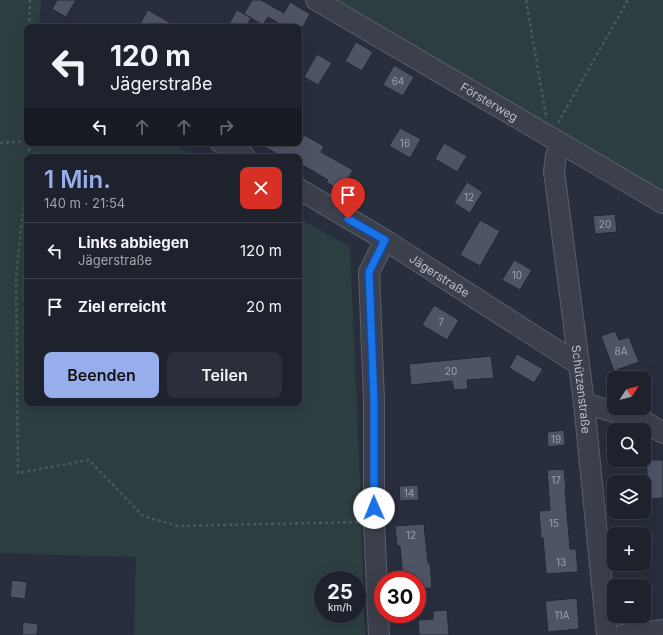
<!DOCTYPE html>
<html lang="de">
<head>
<meta charset="utf-8">
<style>
  :root { --surface:#1e222d; --page:#2b2f39; --text:#f1f3f6; --muted:#a1a4aa; --line:#3c3f49; --accent:#98aeec }
  body { margin:0; font-family:Inter,sans-serif; background:var(--page); color:var(--text); height:100vh; display:flex; flex-direction:column; font-size:15px; white-space:nowrap }
  * { box-sizing:border-box; margin:0 }
  p { font-size:13px; color:var(--muted) }
  .icon { flex:none; width:22px; height:22px; fill:none; stroke:currentColor; stroke-width:2; stroke-linecap:round; stroke-linejoin:round }
  .map { position:relative; flex:1; overflow:hidden }
  .drawer { position:absolute; left:24px; top:154px; width:278px; height:252px; display:flex; flex-direction:column; background:var(--surface); border-radius:8px; box-shadow:0 4px 16px #0002,0 0 0 1px var(--line) }
  .drawer>* { flex:none }
  .top-card { position:absolute; left:24px; top:24px; width:278px; height:122px; border-radius:8px; box-shadow:0 4px 16px #0002,0 0 0 1px var(--line); background:#1e222d; color:var(--text); overflow:hidden }
  .needle { width:26px; rotate:54deg }
  .controls { position:absolute; left:607px; top:371px; display:grid; gap:8px }
  .controls a { display:grid; place-items:center; width:44px; height:44px; border-radius:8px; background:var(--surface); box-shadow:0 4px 16px #0002,0 0 0 1px var(--line); font-size:20px }
  .speed { position:absolute; left:314px; top:571px; display:flex; gap:8px; font-size:20px; font-weight:700; text-align:center }
  .speed>* { display:grid; place-content:center; width:52px; height:52px; border-radius:50%; background:var(--surface); box-shadow:0 4px 16px #0002,0 0 0 1px var(--line); line-height:1 }
  .speed small { font-size:10px; font-weight:400 }
  .speed .limit { border:6px solid #d22; background:#fff; color:#111 }
  .pin { position:absolute; display:grid; place-items:center; width:34px; height:34px; color:#fff; margin:-41px -17px; border-radius:50% 50% 50% 0; rotate:-45deg; box-shadow:0 0 4px #0007 }
  .pin .icon { rotate:45deg }
  .me { position:absolute; width:44px; margin:-22px; rotate:359deg; stroke-linejoin:round; filter:drop-shadow(0 0 3px #0008) }
  .turn { display:flex; align-items:center; gap:14px; height:84px; padding:0 20px; font-size:18px }
  .turn .icon { width:52px; height:52px; stroke-width:2.5 }
  .turn b { display:block; font-size:28px; line-height:34px }
  .lanes { display:flex; align-items:center; height:38px; padding:0 20px; background:#0003; justify-content:center; gap:20px; direction:ltr }
  .lanes .off { opacity:.35 }
  .round { display:grid; place-items:center; flex:none; width:42px; height:42px; border-radius:8px; background:var(--page) }
  .headline { display:flex; align-items:center; justify-content:space-between; height:68px; padding:0 20px }
  h1 { font-size:24px; font-weight:600; line-height:30px; color:var(--accent) }
  .cta { display:flex; gap:8px; margin-top:auto; padding:8px 20px }
  .cta a { flex:1; height:46px; border-radius:8px; background:var(--accent); color:#111; font-size:16px; font-weight:600; line-height:46px; text-align:center }
  .cta a+a { background:var(--page); color:var(--text) }
  ul { padding:0; list-style:none }
  li { display:flex; align-items:center; gap:12px; height:56px; padding:0 20px; border-top:1px solid var(--line) }
  li div { flex:1 }
  li b { display:block; font-size:15px }
  li em { font-style:normal }
  .map>svg:first-child { display:block }
</style>
</head>
<body>
<div class="map">
<svg width="663" height="635" viewBox="0 0 663 635">
  <rect width="100%" height="100%" fill="#282e3c"/>
  <path fill="#2d3e41" fill-rule="evenodd" d="M0,0H41L39,27H27V143H172L196,157H27V403H299V218L350,247L360,482L365,635H134L136,557L0,553ZM323,580H357V614H323Z
    M336,0H663V193Z"/>
  <path fill="#4e5464" stroke="#222733" d="M57,0H76L66,17L52,9Z
    M252,0H261L284,13L290,2L310,14L303,27H285L268,17L263,25L244,14Z
    M148,10L178,27H138Z
    M237,10L251,18L246,27H227Z
    M356,42L373,52L362,71L345,61Z
    M317,54L332,63L318,85L304,77Z
    M394,65L414,77L403,96L383,85Z
    M400,128L421,139L410,158L389,146Z
    M304,135L324,146L321,152L353,170L341,191L326,182L328,180L299,163V157H282L258,143H300Z
    M444,143L467,156L457,172L435,159Z
    M467,182L483,192L470,213L454,203Z
    M615,214L617,232L595,234L593,216Z
    M480,220L500,231L480,266L460,255Z
    M514,260L532,270L520,290L502,280Z
    M434,305L459,320L447,340L422,325Z
    M615,331L619,340L629,337L639,362L614,371L601,336Z
    M517,354L543,369L534,383L509,368Z
    M491,356L494,378L467,380L468,389L454,390L452,381L411,385L409,364Z
    M564,430L565,445L548,447L547,432Z
    M646,460H663V498L649,499Z
    M564,469L566,489H565L570,549H576L578,572L546,574L543,538H541L539,511L550,510L547,470Z
    M418,485L419,500L400,501L399,486Z
    M424,524L428,563H430L432,588L417,589V580H403L400,546H397L395,526Z
    M12,580L27,582L25,599L10,597Z
    M577,598L579,629L548,632L545,601Z
    M447,610L449,635H419L418,620L433,619V611Z
    M23,622L38,624L37,635H22Z"/>
  <g fill="none" stroke-linecap="round" stroke-linejoin="round">
    <g stroke="#595e6a" stroke-width="22">
      <g id="minor">
        <path id="s1" d="M316,0L663,203"/>
        <path d="M221,143L245,157"/>
        <path id="s2" d="M561,144L556,156L554,171L584,403L607,635"/>
        <path id="s3" d="M299,189L385,240L578,364"/>
        <path d="M584,403L642,420L663,433"/>
        <path d="M379,635L374,521V401L369,272L385,240"/>
        <path d="M623,635L663,630"/>
      </g>
    </g>
    <path stroke="#4b595e" stroke-width="2.5" stroke-dasharray="3 3" stroke-linecap="butt" d="M526,0L546,116
      M29,27L30,0
      M558,123L628,0
      M0,143L27,141
      M28,157L30,143
      M27,171L16,278L18,473L89,460L143,516L178,526L358,522"/>
    <use href="#minor" stroke="#3b404c" stroke-width="20"/>
  </g>
  <g fill="none" stroke-linecap="round" stroke-linejoin="round">
    <g stroke="#114b97" stroke-width="10">
      <path id="route" d="M348,219L385,240L369,272L374,401V508"/>
    </g>
    <use href="#route" stroke="#1a73e8" stroke-width="7"/>
  </g>
  <g text-anchor="middle" dominant-baseline="central" stroke-width="3" stroke-linejoin="round" paint-order="stroke">
    <g font-size="10" fill="#9da1ae">
      <text x="398" y="81">64</text>
      <text x="405" y="143">16</text>
      <text x="469" y="197">12</text>
      <text x="605" y="224">20</text>
      <text x="517" y="275">10</text>
      <text x="441" y="322">7</text>
      <text x="621" y="351">8A</text>
      <text x="451" y="371">20</text>
      <text x="556" y="439">19</text>
      <text x="556" y="480">17</text>
      <text x="409" y="493">14</text>
      <text x="554" y="523">15</text>
      <text x="411" y="535">12</text>
      <text x="561" y="562">13</text>
      <text x="562" y="615">11A</text>
    </g>
    <g font-size="12" fill="#b7bbc7" stroke="#202531">
      <text stroke="none"><textPath href="#s1" startOffset="201">Försterweg</textPath></text>
      <text stroke="none"><textPath href="#s3" startOffset="165">Jägerstraße</textPath></text>
      <text stroke="none"><textPath href="#s2" startOffset="248">Schützenstraße</textPath></text>
    </g>
  </g>
</svg>
<div class="controls">
<a><svg class="needle" viewBox="-14 -14 28 28"><path d="M0-13l5 13h-10z" fill="#e53935"/><path d="M0 13l5-13h-10z" fill="#a1a4aa"/></svg></a>
<a><svg class="icon" aria-label="search" viewBox="0 0 24 24"><circle cx="10" cy="10" r="6"/><path d="M15 15l6 6"/></svg></a>
<a><svg class="icon" aria-label="layers" viewBox="0 0 24 24"><path d="M12 4l9 5-9 5-9-5zM3 14l9 5 9-5"/></svg></a>
<a>+</a>
<a>−</a>
</div>
<div class="speed"><div>25<small>km/h</small></div><div class="limit">30</div></div>
<div class="pin" style="left:348px;top:219px;background:#d93025"><svg class="icon" aria-label="arrive" viewBox="0 0 24 24"><path d="M6 21V4h12l-3 4 3 4H6"/></svg></div>
<svg class="me" style="left:374px;top:508px" viewBox="-20 -20 40 40"><circle r="19" fill="#fff"/><path d="M0-13L10 11 0 6-10 11z" fill="#1a73e8"/></svg>
<div class="top-card">
<div class="turn"><svg class="icon" aria-label="left" viewBox="0 0 24 24"><path d="M17 20v-9H6M10 6l-5 5 5 5"/></svg><div><b>120 m</b>Jägerstraße</div></div>
<div class="lanes"><svg class="icon" aria-label="left" viewBox="0 0 24 24"><path d="M17 20v-9H6M10 6l-5 5 5 5"/></svg><svg class="icon off" aria-label="ahead" viewBox="0 0 24 24"><path d="M12 20V5M6 11l6-6 6 6"/></svg><svg class="icon off" aria-label="ahead" viewBox="0 0 24 24"><path d="M12 20V5M6 11l6-6 6 6"/></svg><svg class="icon off" aria-label="right" viewBox="0 0 24 24"><path d="M7 20v-9h11M14 6l5 5-5 5"/></svg></div>
</div>
<section class="drawer">
<div class="headline"><div><h1>1 Min.</h1><p>140 m · 21:54</p></div><a class="round" style="background:#d93025;color:#fff"><svg class="icon" aria-label="close" viewBox="0 0 24 24"><path d="M6 6l12 12M18 6L6 18"/></svg></a></div>
<ul>
<li><svg class="icon" aria-label="left" viewBox="0 0 24 24"><path d="M17 20v-9H6M10 6l-5 5 5 5"/></svg><div><b>Links abbiegen</b><p>Jägerstraße</p></div><em>120 m</em></li>
<li><svg class="icon" aria-label="arrive" viewBox="0 0 24 24"><path d="M6 21V4h12l-3 4 3 4H6"/></svg><div><b>Ziel erreicht</b></div><em>20 m</em></li>
</ul>
<div class="cta"><a>Beenden</a><a>Teilen</a></div>
</section>
</div>
</body>
</html>
